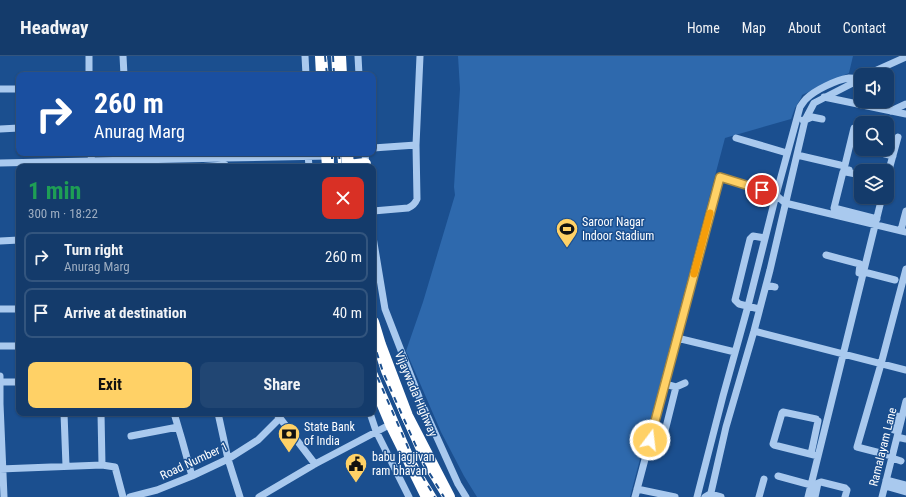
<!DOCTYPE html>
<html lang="en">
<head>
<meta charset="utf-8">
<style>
  :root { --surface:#143b6b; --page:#214673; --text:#f1f3f6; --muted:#9dadc1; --line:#33557e; --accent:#ffd166 }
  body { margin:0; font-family:"Roboto Condensed",sans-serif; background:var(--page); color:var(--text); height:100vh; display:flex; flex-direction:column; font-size:15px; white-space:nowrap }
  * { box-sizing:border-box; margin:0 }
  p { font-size:13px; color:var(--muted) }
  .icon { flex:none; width:22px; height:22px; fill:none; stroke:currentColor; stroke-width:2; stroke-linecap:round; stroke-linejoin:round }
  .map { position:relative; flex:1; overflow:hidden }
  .side { position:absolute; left:16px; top:108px; width:360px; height:252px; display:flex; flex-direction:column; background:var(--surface); border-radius:8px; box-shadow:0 1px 3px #0004,0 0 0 1px var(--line) }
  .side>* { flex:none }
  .banner { position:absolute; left:16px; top:16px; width:360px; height:84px; border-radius:8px; box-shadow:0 1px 3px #0004,0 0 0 1px var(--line); background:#1a4fa0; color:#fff; overflow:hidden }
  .controls { position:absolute; left:854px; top:12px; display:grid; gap:8px }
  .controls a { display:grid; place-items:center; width:40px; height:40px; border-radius:8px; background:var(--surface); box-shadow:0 1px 3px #0004,0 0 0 1px var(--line); font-size:20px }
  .pin { position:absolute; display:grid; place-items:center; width:34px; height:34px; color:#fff; margin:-17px; border:2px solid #fff; border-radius:50%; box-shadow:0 1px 4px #0007 }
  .me { position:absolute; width:44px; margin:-22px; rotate:15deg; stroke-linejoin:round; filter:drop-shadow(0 0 3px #0008) }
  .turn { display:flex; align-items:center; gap:14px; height:84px; padding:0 12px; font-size:18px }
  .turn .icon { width:52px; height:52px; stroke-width:2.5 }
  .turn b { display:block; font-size:28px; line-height:34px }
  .round { display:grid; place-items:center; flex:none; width:42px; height:42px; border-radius:8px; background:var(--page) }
  .head { display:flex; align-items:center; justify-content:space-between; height:68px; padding:0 12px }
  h1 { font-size:24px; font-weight:700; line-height:30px; color:#1e9e55 }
  .action { display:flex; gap:8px; margin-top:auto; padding:8px 12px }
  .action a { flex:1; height:46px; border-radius:8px; background:var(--accent); color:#111; font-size:16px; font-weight:700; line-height:46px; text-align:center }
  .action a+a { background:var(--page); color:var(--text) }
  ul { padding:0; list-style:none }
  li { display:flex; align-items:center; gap:12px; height:50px; margin:0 8px 6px; padding:0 4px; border:2px solid var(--line); border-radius:8px }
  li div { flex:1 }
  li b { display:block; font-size:15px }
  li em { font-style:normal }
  header { display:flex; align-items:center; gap:24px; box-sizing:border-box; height:56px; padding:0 20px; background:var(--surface); border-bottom:1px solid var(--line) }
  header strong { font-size:19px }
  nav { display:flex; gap:22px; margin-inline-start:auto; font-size:14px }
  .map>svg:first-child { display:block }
</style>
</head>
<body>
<header>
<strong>Headway</strong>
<nav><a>Home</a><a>Map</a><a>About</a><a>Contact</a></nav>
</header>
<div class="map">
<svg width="906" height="441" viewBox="0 0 906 441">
  <rect width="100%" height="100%" fill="#1b4f8f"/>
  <path fill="#2e69ad" d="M458,0H853L849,17L802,39L801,42L795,52L791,63L725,82L630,441H477L464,420L441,376L406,295L423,246L455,139L454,131L460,33Z"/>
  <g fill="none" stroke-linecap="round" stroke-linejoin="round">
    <path stroke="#a9c9ee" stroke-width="7" d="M89,0V19
      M123,0L124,19
      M305,0L306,19
      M358,0L359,19
      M866,19L906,1
      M0,33H19
      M824,41L906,58
      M891,55L906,48
      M803,64H805L812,61L822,63
      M0,73L19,72
      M736,82L787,97
      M373,92L416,89
      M870,94L893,100
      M91,97L92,111
      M126,97L127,111
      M308,97L309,111
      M365,97L366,111
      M797,99L840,109
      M0,107L225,102L327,100
      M186,111H192
      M196,111L225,109
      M849,114L844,113L854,72
      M861,119L846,116H843L834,152L877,163
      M887,121L898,81
      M373,155L408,152C413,150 415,148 417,143L416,89L420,0
      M901,174L906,155
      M373,181L385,253L421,346L458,428L466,441
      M0,185L19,184
      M826,199L860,208L859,217
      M864,216L895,224
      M766,229L775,231
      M0,253H19
      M759,253L739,248L735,244L750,183L753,180L765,182
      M754,275L906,314
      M677,282L735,296
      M0,290H19
      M0,320V348L4,441
      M0,326H19
      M676,331L685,327
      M64,357L66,410
      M101,357L102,409
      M174,357L182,384L192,420
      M218,357L228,403L240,441
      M276,357L315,408
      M370,357L376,375L409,441
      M816,363L783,356L782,357L773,388L774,389L818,400
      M894,374L897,360
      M131,380L178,371
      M897,381L906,383
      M650,384L662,387L676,331L665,328
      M811,398L818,365
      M892,400L857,391L881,308L906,213
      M892,402L901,405
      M0,413L102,409L115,411L123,441
      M778,420L811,429
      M886,424L906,429
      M885,430L906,436
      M637,433L675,441
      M130,441L157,434L192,420L228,403L258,384L280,362
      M259,441L315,408L391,368
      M635,441L720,121L776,139L785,147L906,176
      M697,441L723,340L748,250L776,139L800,51C802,48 804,45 806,43C815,34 836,24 849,22C852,22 855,22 858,23
      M705,441L710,438L721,441
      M710,441L726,371L754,275L770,214L805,64L814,47L851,28L859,22
      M759,441L764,423
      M808,441L882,141
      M815,441L818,427L821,426L845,432L847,434L845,441
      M882,441L906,345"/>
    <path stroke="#fff" stroke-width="12" d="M321,0L322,19
      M340,0L341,19
      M327,97L328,111
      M347,97L348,111
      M348,110L365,108
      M373,266L380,289L407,360L449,441
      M373,325L391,368L427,441"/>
    <g stroke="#fff" stroke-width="3.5">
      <path id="rail" d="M325,0L327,19
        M333,0L334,19
        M332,97V111
        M339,97L340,111
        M373,285L383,316L424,408L444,441
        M373,310L376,318L417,412L435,441"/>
    </g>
    <use href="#rail" stroke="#1b4f8f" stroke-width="2" stroke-dasharray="6" stroke-linecap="butt"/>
  </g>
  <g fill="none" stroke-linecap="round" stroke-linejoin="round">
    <g stroke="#a68842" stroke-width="10">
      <path id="route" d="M650,384L720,121L762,134"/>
    </g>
    <use href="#route" stroke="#ffd166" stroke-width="7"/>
    <path stroke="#f59e0b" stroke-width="7" d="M694,218L710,157"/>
  </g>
  <defs>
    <g id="stadium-pin" transform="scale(1.15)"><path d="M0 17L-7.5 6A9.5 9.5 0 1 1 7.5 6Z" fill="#ffd166" stroke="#1b4f8f"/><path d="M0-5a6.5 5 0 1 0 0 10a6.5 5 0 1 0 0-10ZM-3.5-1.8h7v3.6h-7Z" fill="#111"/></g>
    <g id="bank-pin" transform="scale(1.15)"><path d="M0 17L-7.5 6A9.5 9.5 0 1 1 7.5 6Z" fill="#ffd166" stroke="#1b4f8f"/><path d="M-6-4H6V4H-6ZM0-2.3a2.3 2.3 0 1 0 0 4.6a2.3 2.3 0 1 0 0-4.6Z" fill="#111"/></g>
    <g id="civic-pin" transform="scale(1.15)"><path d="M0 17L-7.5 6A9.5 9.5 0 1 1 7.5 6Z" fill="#ffd166" stroke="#1b4f8f"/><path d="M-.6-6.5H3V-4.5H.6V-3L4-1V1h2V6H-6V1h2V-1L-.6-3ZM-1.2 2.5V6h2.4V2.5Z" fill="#111"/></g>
  </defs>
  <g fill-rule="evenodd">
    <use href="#stadium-pin" x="567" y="173"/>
    <use href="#bank-pin" x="289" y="378"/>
    <use href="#civic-pin" x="356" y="408"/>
  </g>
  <g text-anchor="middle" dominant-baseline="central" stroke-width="3" stroke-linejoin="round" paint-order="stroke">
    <g font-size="12" fill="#fff" stroke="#1b4f8f" text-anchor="start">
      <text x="582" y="166">Saroor Nagar<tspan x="582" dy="14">Indoor Stadium</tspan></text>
      <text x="304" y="371">State Bank<tspan x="304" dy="14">of India</tspan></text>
      <text x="372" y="401">babu jagjivan<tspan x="372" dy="14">ram bhavan</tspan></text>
    </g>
    <g font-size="12" fill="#fff" stroke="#1b4f8f">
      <text transform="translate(416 338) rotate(67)">Vijaywada Highway</text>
      <text transform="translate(883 391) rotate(-76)">Ramalayam Lane</text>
      <text transform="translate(194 405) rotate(-25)">Road Number 1</text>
    </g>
  </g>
</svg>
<div class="controls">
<a><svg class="icon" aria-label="sound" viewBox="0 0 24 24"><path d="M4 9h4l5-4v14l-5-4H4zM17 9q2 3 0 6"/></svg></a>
<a><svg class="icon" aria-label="search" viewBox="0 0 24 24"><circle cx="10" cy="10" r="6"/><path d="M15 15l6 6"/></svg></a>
<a><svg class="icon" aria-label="layers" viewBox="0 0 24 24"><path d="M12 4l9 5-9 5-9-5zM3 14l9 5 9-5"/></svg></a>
</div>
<div class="pin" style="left:762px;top:134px;background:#d93025"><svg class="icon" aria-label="arrive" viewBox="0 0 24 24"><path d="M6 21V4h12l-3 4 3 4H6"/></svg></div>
<svg class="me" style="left:650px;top:384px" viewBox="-20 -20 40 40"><circle r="17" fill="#ffd166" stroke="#fff" stroke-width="3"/><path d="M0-11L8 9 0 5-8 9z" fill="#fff"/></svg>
<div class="banner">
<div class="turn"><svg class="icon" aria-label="right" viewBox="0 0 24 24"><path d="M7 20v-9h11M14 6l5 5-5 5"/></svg><div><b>260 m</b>Anurag Marg</div></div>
</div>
<section class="side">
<div class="head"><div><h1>1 min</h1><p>300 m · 18:22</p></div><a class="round" style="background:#d93025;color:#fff"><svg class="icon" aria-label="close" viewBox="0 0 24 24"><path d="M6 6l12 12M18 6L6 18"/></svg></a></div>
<ul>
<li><svg class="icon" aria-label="right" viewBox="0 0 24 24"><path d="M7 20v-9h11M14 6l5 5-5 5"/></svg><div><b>Turn right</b><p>Anurag Marg</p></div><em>260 m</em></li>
<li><svg class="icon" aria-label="arrive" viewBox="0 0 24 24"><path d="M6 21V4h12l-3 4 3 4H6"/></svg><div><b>Arrive at destination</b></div><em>40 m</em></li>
</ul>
<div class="action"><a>Exit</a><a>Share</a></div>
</section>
</div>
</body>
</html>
